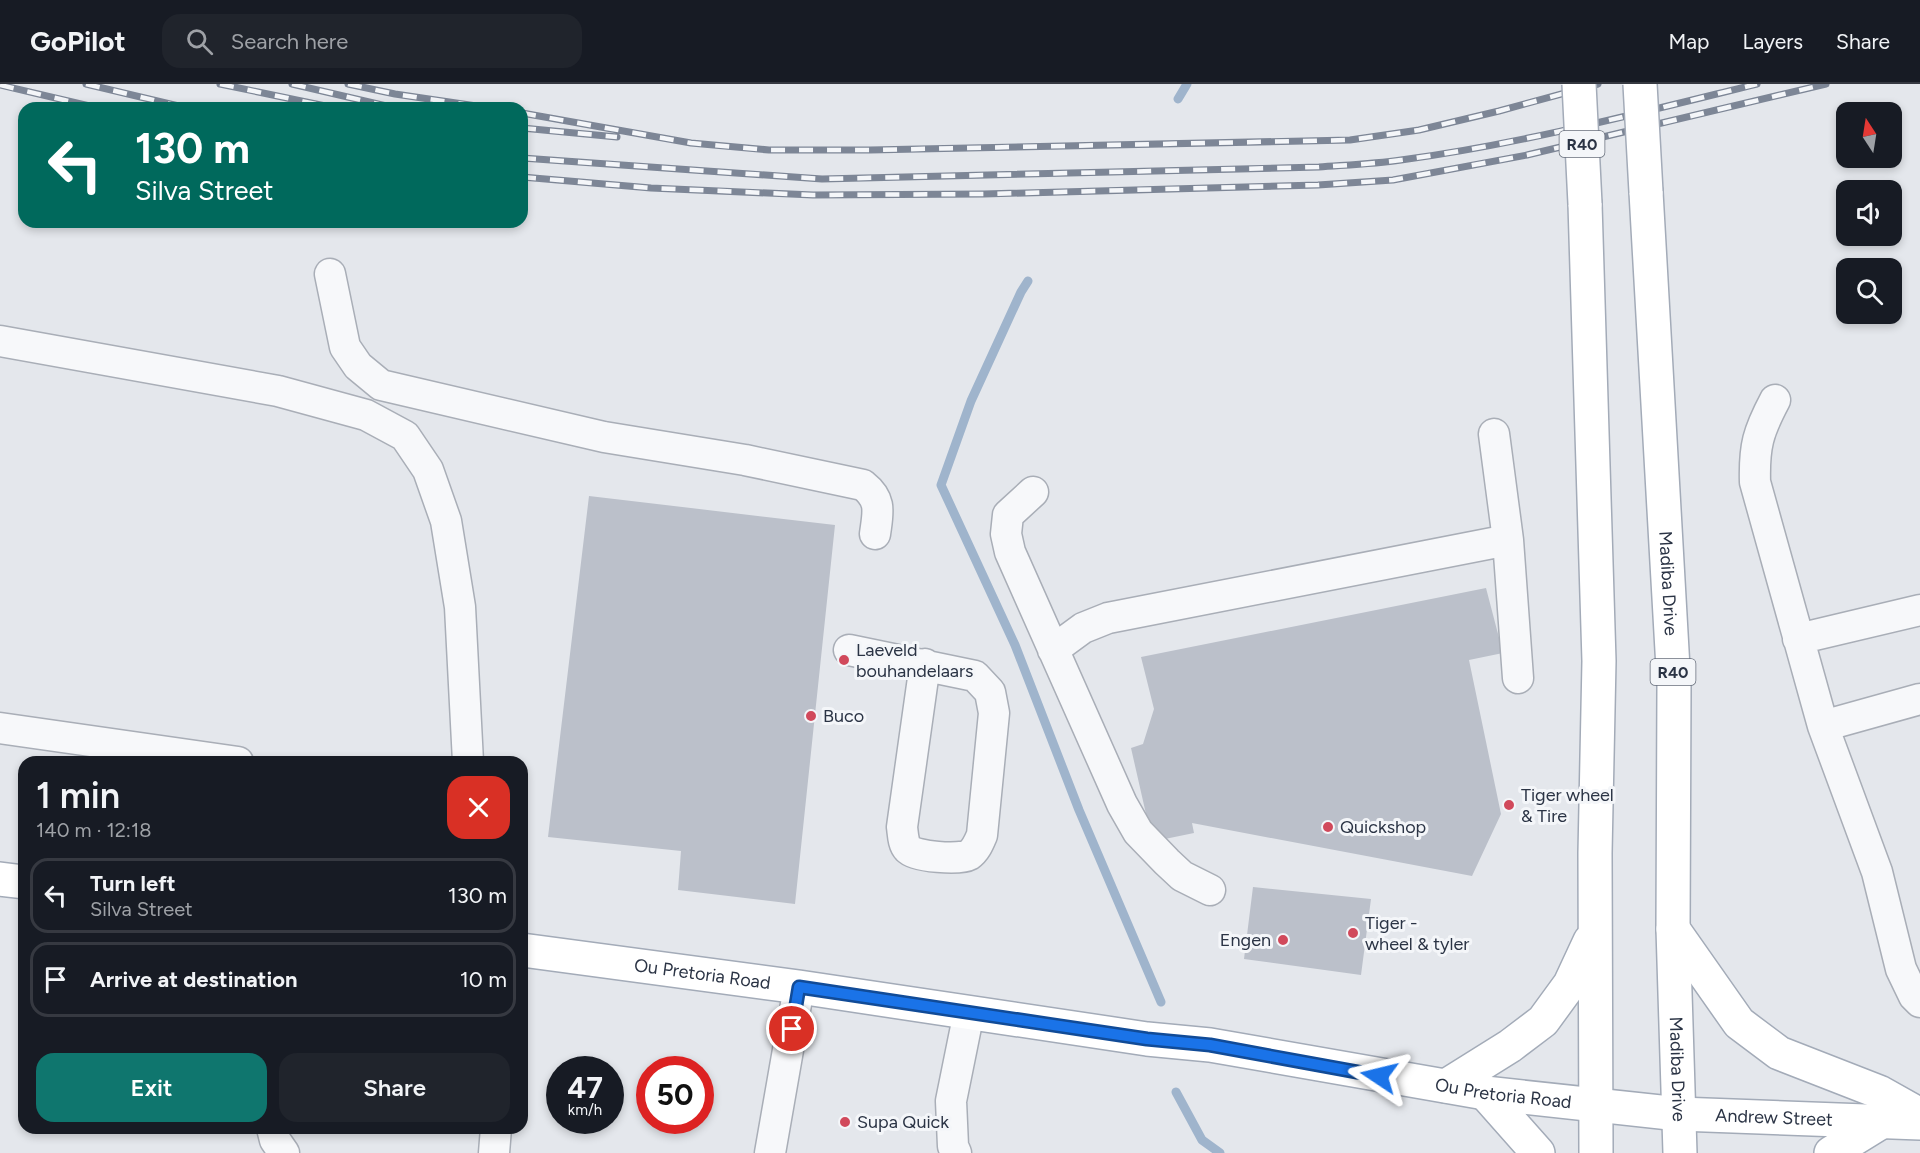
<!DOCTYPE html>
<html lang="en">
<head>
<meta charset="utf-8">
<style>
  :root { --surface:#171b24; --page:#20242c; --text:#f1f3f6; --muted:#9ea1a6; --line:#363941; --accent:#0f766e }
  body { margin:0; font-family:Figtree,sans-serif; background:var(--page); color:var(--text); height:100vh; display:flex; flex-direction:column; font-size:22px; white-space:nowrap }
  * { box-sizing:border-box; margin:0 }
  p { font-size:20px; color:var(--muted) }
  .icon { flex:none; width:33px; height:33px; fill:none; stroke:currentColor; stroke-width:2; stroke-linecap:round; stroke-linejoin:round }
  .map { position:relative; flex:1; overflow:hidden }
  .drawer { position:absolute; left:18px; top:672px; width:510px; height:378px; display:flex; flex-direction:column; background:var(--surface); border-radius:18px; box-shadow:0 3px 9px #0003 }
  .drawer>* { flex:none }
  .guide { position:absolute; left:18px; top:18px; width:510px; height:126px; border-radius:18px; box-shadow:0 3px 9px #0003; background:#00695c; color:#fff; overflow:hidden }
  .needle { width:39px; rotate:348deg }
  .buttons { position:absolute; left:1836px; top:18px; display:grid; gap:12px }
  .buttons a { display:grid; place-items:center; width:66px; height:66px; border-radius:12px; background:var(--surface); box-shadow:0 3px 9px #0003; font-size:30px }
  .speed { position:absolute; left:546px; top:972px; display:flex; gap:12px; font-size:30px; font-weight:700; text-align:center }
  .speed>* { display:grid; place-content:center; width:78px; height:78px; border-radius:50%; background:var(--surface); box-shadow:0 3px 9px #0003; line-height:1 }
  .speed small { font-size:15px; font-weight:400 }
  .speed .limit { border:9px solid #d22; background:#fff; color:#111 }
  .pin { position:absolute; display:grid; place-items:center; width:51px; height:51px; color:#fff; margin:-26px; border:3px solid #fff; border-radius:50%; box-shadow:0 2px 6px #0007 }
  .me { position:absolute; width:66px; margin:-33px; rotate:280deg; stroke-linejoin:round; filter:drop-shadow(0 0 4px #0008) }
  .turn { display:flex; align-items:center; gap:21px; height:126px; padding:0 18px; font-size:27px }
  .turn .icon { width:78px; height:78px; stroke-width:2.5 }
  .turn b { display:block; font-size:42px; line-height:51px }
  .round { display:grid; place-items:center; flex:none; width:63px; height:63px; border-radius:18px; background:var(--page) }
  .headline { display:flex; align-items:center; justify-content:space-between; height:102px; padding:0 18px }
  h1 { font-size:36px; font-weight:600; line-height:45px }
  .primary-button { display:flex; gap:12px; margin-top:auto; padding:12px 18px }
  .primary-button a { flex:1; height:69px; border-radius:18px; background:var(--accent); color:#fff; font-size:24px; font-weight:600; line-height:69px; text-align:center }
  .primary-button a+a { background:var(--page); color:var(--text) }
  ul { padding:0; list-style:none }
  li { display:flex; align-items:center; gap:18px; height:75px; margin:0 12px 9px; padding:0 6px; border:3px solid var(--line); border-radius:18px }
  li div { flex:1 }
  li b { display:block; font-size:22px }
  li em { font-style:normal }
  header { display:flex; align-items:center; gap:36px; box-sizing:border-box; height:84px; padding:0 30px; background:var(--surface); border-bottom:2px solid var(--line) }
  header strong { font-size:28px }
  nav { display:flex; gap:33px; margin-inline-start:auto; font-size:21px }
  .search { width:420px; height:54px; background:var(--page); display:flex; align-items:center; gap:15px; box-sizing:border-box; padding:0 21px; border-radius:18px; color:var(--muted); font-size:22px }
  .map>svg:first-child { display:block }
</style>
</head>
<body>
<header>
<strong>GoPilot</strong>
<div class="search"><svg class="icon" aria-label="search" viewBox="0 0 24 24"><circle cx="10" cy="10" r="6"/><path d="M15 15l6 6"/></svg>Search here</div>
<nav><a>Map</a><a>Layers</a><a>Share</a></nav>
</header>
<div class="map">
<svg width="1920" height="1069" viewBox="0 0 1920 1069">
  <rect width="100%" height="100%" fill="#e4e7ec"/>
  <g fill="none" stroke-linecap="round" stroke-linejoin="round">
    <path stroke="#9fb4cc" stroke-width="9" d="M1178,15L1187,0
      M1028,197L1021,208L971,317L941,401L1015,561L1079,726L1161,918
      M1176,1008L1202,1056L1220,1069"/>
  </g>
  <path fill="#bbc0ca" d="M589,412L835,441L795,820L678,806L681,767L548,753Z
    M1486,504L1503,569L1469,576L1501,730L1472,792L1192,739L1194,749L1160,756L1146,730L1131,664L1143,660L1154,625L1141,573Z
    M1253,803L1371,815L1361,891L1244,875Z"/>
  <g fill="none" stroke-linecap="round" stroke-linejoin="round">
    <g stroke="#a9aeb7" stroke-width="33">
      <path id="minor" d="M330,190L345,263L358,282L381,301L604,353L745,376L863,401C882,416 878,428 875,450
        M0,257L278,307L366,331L405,352L428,386L446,437L460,523L468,678
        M1775,316C1758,348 1754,362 1755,398L1823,642L1877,788L1901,885L1914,912L1920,918
        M1494,350L1508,456L1518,594
        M1033,408L1008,431L1006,450L1010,468L1122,720L1138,748L1167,778L1182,792L1210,806
        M1798,555L1920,526
        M849,566L975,592L990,608L994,629L982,751C979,758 976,766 969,771C960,776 915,773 908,765C903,760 903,750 902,743L925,580
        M1053,566L1083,544L1108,534L1508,456
        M1823,642L1920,615
        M0,644L238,678
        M272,1044L275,1056L284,1069
        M494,1069L496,1044
        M770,1069L799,903
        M956,1069L953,1062L951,1017L969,928"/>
    </g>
    <g stroke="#a3abb8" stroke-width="36">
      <g id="major">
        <path id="s1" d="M1646,108L1674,602L1673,845L1680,1069"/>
        <path d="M1585,120L1599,577L1595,769L1596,1069"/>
        <path d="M0,795L24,798"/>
        <path d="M1673,845L1739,939L1779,969L1879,1008L1920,1031"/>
        <path id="s2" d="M522,866L799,903L1147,955L1210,961L1485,1009L1679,1030L1920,1039"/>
        <path d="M1446,1002L1510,962L1543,937L1570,900L1590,857"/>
        <path d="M1485,1009L1538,1069"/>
        <path d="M1831,1069L1883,1037"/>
      </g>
    </g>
    <use href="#minor" stroke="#f7f8fa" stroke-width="30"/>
    <use href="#major" stroke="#fff" stroke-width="33"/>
    <g stroke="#7d8696" stroke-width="7">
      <path id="rail" d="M86,0L187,24
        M220,0L335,24
        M292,0L395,24
        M348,0L395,10L490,24
        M0,1L98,24
        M522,29L691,59L769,66H870L1350,56L1419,46L1499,27L1598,0
        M522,44L617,53
        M522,74L822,95L1319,83C1346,81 1374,80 1401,76C1521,60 1639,29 1757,0
        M522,93L651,104L813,111L984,110L1318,101L1393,96L1527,71L1826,0"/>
    </g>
    <use href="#rail" stroke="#f4f6f9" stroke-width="4.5" stroke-dasharray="14" stroke-linecap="butt"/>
    <g stroke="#a3abb8" stroke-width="36" stroke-linecap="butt">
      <path id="major-bridge" d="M1579,0L1585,120
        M1640,0L1646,108"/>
    </g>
    <use href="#major-bridge" stroke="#fff" stroke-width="33"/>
  </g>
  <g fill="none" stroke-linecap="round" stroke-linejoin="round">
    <g stroke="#114b97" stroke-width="15">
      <path id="route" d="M792,945L799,903L1147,955L1210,961L1379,992"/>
    </g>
    <use href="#route" stroke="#1a73e8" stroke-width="10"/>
  </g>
  <g fill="#d1495b" stroke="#f4f6f9" stroke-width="2">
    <circle cx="844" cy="576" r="6"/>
    <circle cx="811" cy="632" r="6"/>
    <circle cx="1509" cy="721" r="6"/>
    <circle cx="1328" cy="743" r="6"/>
    <circle cx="1353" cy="849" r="6"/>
    <circle cx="1283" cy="856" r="6"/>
    <circle cx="845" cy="1038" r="6"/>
  </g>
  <g text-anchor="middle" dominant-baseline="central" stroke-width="6" stroke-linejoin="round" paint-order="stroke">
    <g fill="#f4f6f9" stroke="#676e7b" stroke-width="1.5">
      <rect x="1559.5" y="47" width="45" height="26" rx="4.5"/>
      <rect x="1650.5" y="575" width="45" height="26" rx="4.5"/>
    </g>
    <g font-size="16" font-weight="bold" fill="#2b3445">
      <text x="1582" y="60">R40</text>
      <text x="1673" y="588">R40</text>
    </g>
    <g font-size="18" fill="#2b3445" stroke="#f4f6f9">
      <text stroke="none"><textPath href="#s1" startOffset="392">Madiba Drive</textPath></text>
      <text stroke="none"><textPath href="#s2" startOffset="182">Ou Pretoria Road</textPath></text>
      <text stroke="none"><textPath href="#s1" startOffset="878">Madiba Drive</textPath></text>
      <text stroke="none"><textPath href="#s2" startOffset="992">Ou Pretoria Road</textPath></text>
      <text stroke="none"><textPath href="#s2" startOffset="1264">Andrew Street</textPath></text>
    </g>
    <g font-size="18" fill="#2b3445" stroke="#f4f6f9" text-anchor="start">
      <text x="856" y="566">Laeveld<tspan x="856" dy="21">bouhandelaars</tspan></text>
      <text x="823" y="632">Buco</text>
      <text x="1521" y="711">Tiger wheel<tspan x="1521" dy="21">&amp; Tire</tspan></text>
      <text x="1340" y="743">Quickshop</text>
      <text x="1365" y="839">Tiger -<tspan x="1365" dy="21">wheel &amp; tyler</tspan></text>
      <text x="1271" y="856" text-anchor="end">Engen</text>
      <text x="857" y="1038">Supa Quick</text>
    </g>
  </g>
</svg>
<div class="buttons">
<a><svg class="needle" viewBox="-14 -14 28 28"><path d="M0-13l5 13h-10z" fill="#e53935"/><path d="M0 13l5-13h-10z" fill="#9ea1a6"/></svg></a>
<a><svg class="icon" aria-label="sound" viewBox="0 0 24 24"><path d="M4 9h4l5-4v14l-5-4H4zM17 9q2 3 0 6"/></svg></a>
<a><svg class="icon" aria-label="search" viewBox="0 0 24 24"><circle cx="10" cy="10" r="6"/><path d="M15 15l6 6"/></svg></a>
</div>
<div class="speed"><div>47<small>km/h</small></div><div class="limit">50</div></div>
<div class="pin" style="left:792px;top:945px;background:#d93025"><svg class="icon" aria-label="arrive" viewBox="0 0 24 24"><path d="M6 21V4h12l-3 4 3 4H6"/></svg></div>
<svg class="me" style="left:1379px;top:992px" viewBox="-20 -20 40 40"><path d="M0-17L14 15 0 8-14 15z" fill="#1a73e8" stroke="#fff" stroke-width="4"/></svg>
<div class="guide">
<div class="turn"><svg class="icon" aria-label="left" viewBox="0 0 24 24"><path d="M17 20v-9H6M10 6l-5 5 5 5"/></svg><div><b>130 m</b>Silva Street</div></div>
</div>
<section class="drawer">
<div class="headline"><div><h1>1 min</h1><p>140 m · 12:18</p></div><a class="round" style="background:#d93025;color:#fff"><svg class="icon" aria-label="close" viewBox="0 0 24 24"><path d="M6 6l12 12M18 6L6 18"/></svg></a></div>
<ul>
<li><svg class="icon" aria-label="left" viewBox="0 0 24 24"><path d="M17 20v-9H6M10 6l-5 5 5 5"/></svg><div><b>Turn left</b><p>Silva Street</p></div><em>130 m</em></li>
<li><svg class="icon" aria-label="arrive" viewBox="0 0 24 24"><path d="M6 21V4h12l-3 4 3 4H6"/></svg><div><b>Arrive at destination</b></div><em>10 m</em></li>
</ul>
<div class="primary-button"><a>Exit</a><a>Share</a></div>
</section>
</div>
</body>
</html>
